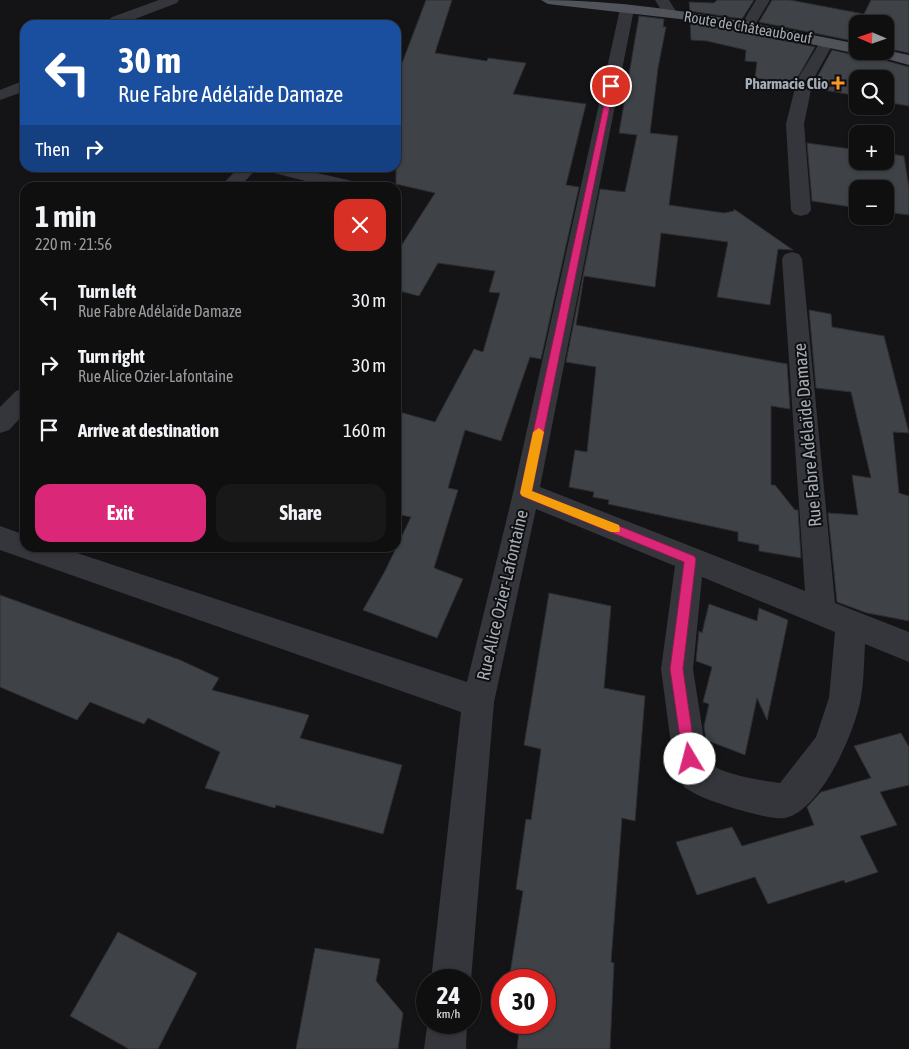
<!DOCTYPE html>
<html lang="en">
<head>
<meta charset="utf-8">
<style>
  :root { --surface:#0f0f10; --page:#181819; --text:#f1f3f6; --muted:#9b9c9f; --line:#2f2f30; --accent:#db2777 }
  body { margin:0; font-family:"Asap Condensed",sans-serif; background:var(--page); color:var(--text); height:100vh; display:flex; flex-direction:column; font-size:19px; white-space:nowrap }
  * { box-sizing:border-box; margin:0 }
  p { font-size:16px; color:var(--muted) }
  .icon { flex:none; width:28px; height:28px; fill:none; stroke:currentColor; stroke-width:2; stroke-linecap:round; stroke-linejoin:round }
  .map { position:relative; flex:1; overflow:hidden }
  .details { position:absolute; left:20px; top:182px; width:381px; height:370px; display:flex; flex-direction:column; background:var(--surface); border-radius:15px; box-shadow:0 1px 4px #0004,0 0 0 1px var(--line) }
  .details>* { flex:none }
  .top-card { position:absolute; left:20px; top:20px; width:381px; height:152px; border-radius:15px; box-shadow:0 1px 4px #0004,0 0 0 1px var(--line); background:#1a4fa0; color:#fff; overflow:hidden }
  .needle { width:32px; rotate:272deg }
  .controls { position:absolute; left:849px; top:15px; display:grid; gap:10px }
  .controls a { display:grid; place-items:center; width:45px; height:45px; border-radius:10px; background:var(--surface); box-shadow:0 1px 4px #0004,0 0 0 1px var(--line); font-size:25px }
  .speed { position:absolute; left:416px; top:969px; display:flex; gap:10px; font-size:25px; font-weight:700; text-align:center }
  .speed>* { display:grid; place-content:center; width:65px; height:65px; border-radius:50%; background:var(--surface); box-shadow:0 1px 4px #0004,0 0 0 1px var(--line); line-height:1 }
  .speed small { font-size:12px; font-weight:400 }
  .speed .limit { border:8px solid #d22; background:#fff; color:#111 }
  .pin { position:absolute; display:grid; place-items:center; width:42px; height:42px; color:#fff; margin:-21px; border:2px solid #fff; border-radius:50%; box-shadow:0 1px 5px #0007 }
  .me { position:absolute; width:55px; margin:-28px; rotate:352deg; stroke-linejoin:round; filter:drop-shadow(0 0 4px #0008) }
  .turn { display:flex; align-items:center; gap:18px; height:105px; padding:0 15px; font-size:22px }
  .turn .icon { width:65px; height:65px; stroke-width:2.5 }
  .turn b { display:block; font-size:35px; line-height:42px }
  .then { display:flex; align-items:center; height:48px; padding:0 15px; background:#0003; gap:10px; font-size:19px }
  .round { display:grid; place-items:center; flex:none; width:52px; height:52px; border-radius:15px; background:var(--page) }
  .head { display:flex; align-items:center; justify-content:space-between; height:85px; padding:0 15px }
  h1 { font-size:30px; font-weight:700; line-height:38px }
  .action { display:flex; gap:10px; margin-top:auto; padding:10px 15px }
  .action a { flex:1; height:58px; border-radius:15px; background:var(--accent); color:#fff; font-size:20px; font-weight:700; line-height:58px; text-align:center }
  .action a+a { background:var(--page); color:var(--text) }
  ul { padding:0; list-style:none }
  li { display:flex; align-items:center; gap:15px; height:65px; padding:0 15px }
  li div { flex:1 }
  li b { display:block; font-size:19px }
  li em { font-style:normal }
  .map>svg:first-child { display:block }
</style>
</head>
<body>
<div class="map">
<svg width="909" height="1049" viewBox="0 0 909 1049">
  <rect width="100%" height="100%" fill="#141416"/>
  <path fill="#3f4246" stroke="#2d2e32" d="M426,0H452L435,53L487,61L488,58L526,63L513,94L586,104L566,185L579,187L541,359L530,357L501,441L465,430L448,488L458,490L434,568L463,579L437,638L363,610L385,571L411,517L396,514V411L435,422L474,349L483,352L500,293L489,292L495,271L438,263L419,296L396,290V254L435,193L396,184V79Z
    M717,0H754L742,19L690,11L689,2L714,3Z
    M772,0H790L864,14L871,0H909V53L885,48V24H858V42L759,22Z
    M639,16L664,19L663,27H666L658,68L650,133L678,136L669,205L724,213L734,211V209L793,250L778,249L770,305L717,297L728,242L661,233L655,287L584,276L576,325L787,364L790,409L771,406V485H775L795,510H798L801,558L759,551V545L738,541V532L608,504L609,500L593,497L594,492L569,487L575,450L587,452L596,367L566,362L600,189L625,192L637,135L619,133Z
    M690,22L706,24L815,47L794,84L755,78L757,62L745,61L746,50L707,41L691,40Z
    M832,50L858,56L862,54L909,67V106L885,102V79H858V96L813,88L815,81Z
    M807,143L858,150V161H885V153L904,156L909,188V215L885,212V189H858V208L812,201Z
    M809,310L831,314L832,327L884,336L909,433L893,432L899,493L909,496V621L867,613L837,602L828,513L858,515L852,475L871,478L851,392L816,388Z
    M549,593L611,606L604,688L645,696L635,821L622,818L611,962L614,963L610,1049H517L520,1022H545V980H509L523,891L516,889L526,819L531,820L541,749L524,745Z
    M0,595L180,660L219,678L212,690L309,715L300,738L402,765L383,834L276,805L275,808L205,788L220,752L148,718L144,724L90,702L77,720L0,687Z
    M709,604L757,621L759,608L788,620L767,720L757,698L745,755L706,740L704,726L709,704L703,702L712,667L696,661L699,631L702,633Z
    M901,733L909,747V785L880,792L897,825L860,836L878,872L845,883L844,880L768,904L755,877L697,895L676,842L732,827L742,846L814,825L807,807L821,792L871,778L854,746Z
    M118,932L197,973L158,1049H129L70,1016Z
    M315,948L380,959L376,981L403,1013L398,1049H296Z"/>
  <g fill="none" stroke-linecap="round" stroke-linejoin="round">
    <path fill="#34363b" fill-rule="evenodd" d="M159,0H179L177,3L119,25H103L112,17Z
      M655,0H669L677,13L675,16H665Z
      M756,0H770L753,28H743L741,25Z
      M627,5L634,9L540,487L805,591L782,259L785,254L792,252L799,254L802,259L835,603L909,632V662L865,644C864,661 864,680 861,697C856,730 821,811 785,818C773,820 748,812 736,809C718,803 700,798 684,787L673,759L661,669L675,566L536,509L494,702L471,980L470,982V980H431L461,712L0,550V526L25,535V548H62L467,682L513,493L620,9ZM702,577L835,632L829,698L816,737L780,783C765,781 713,774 707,759L693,669Z
      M827,38L832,39L834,42L813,80L804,124L811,210L808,214L801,216L794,214L791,210L786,124L797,80L822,39Z
      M25,80V91L0,100V90Z
      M238,168H257L239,188H219Z
      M267,168H296L365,184L367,188H333L270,172Z
      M25,388V413L9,430L0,433V407L16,391Z
      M428,1020V1022H467L466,1049H424Z"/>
    <path fill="#50545a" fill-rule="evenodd" d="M541,0C648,0 753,23 858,44V51L885,50L909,55V65L862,52L858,54L706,22L548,4Z"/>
  </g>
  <path fill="#db2777" stroke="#8e194d" d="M611,85L614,86L532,491L694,556L696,559L683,669L696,759L694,764L690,766L685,764L683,759L670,669L684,562L522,496L520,493L608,86Z"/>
  <path fill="#f59e0b" d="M539,428L544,432L532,491L619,525L620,529L619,532H611L522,496L520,493L533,432Z"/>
  <path fill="#fb9726" stroke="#0f0f10" stroke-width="2" d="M835.5 75.5h5v5h5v5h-5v5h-5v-5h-5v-5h5z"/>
  <g text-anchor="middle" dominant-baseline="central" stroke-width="4" stroke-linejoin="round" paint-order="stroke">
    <g font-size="15" fill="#a4acb7" stroke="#0f0f10">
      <text transform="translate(748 27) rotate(10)">Route de Châteauboeuf</text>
    </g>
    <g font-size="15" font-weight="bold" fill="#a4acb7" stroke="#0f0f10" text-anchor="end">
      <text x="828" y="83">Pharmacie Clio</text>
    </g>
    <g font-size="18" fill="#a4acb7" stroke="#0f0f10">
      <text transform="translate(807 435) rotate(-95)">Rue Fabre Adélaïde Damaze</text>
      <text transform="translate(502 595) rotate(-77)">Rue Alice Ozier-Lafontaine</text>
    </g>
  </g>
</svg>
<div class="controls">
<a><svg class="needle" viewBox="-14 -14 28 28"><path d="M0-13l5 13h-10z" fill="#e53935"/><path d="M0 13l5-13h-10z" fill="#9b9c9f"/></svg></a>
<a><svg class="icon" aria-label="search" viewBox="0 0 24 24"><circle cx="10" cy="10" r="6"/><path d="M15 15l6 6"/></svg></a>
<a>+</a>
<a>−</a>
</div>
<div class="speed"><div>24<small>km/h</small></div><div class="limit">30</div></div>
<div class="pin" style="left:611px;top:86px;background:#d93025"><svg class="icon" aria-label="arrive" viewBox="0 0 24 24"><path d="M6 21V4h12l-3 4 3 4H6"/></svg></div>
<svg class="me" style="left:690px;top:759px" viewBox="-20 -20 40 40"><circle r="19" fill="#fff"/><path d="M0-13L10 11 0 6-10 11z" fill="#db2777"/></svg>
<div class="top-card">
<div class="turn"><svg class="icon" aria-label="left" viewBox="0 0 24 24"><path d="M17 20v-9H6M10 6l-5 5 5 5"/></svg><div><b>30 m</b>Rue Fabre Adélaïde Damaze</div></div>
<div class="then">Then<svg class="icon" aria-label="right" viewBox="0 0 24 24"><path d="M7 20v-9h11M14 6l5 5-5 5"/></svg></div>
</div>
<section class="details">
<div class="head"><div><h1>1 min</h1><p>220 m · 21:56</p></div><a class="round" style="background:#d93025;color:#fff"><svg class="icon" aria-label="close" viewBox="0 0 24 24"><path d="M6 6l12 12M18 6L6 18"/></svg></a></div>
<ul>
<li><svg class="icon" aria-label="left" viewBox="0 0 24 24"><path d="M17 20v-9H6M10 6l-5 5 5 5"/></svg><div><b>Turn left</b><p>Rue Fabre Adélaïde Damaze</p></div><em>30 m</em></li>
<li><svg class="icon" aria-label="right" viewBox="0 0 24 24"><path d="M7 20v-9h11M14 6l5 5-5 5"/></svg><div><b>Turn right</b><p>Rue Alice Ozier-Lafontaine</p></div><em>30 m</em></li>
<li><svg class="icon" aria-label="arrive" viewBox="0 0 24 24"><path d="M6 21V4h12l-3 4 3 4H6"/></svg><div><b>Arrive at destination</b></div><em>160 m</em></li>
</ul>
<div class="action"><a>Exit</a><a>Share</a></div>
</section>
</div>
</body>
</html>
